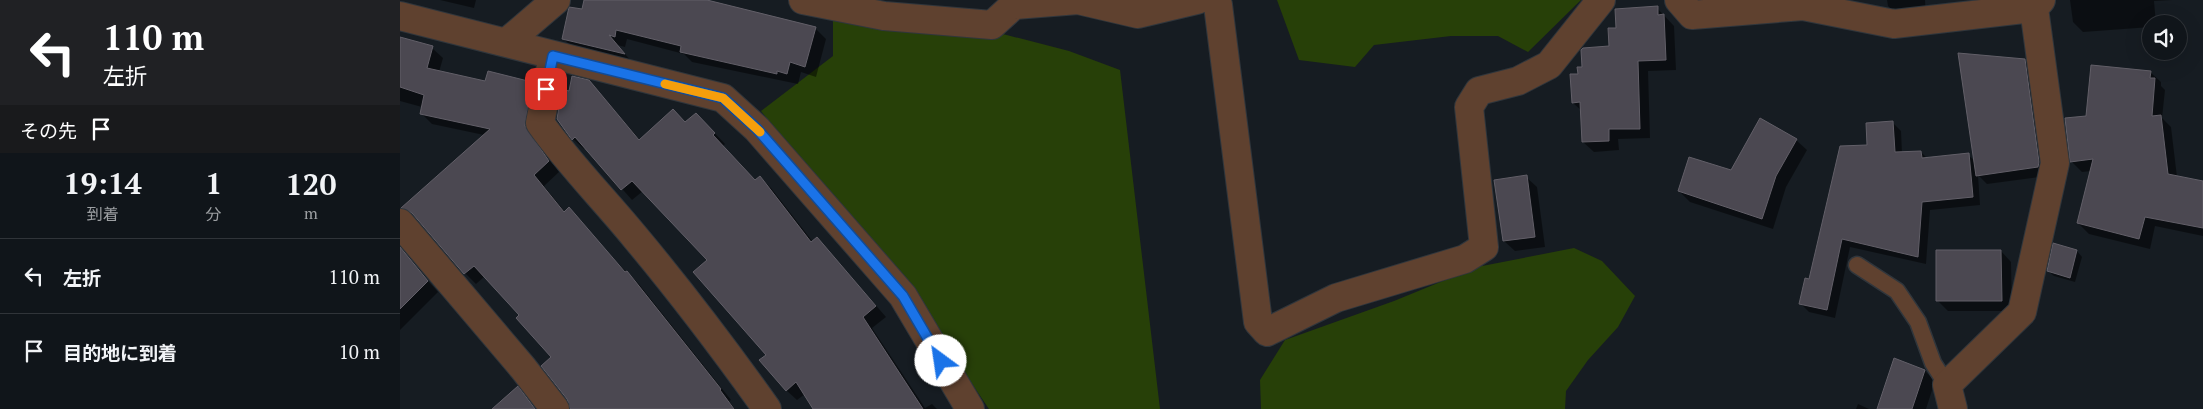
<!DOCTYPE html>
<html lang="ja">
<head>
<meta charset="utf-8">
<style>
  :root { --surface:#10151a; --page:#1e2227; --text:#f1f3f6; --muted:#9c9fa2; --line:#303439 }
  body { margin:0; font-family:"PT Serif","Noto Sans JP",serif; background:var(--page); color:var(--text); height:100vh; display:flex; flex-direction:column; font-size:19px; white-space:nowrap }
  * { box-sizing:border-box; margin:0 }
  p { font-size:16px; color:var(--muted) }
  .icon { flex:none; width:28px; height:28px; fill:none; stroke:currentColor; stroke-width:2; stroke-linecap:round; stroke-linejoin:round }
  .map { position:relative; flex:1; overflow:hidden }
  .panel { display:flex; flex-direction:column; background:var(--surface); width:400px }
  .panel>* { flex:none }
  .top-card { background:#202124; color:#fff; overflow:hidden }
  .tools { position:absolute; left:1742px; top:15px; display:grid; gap:10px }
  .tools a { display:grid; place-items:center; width:45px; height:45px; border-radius:50%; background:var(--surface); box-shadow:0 5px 20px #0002,0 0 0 1px var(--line); font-size:25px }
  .pin { position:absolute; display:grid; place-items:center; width:42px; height:42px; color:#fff; margin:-21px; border-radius:10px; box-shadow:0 2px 8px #0006 }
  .me { position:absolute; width:55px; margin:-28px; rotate:329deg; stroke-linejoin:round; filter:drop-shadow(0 0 4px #0008) }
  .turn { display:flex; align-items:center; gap:18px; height:105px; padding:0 20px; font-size:22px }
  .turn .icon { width:65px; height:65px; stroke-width:2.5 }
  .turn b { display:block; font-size:35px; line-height:42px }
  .then { display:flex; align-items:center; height:48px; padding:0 20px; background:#0003; gap:10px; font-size:19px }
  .eta { display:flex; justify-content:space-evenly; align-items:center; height:85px; text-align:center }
  .eta b { font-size:30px; font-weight:700; line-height:35px }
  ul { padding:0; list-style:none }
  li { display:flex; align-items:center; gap:15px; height:75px; padding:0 20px; border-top:1px solid var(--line) }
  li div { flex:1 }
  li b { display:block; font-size:19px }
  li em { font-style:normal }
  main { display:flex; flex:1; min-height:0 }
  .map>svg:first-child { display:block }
</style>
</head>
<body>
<main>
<section class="panel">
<div class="top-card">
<div class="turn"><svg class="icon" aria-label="left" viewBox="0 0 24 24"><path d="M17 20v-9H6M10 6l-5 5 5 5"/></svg><div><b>110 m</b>左折</div></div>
<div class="then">その先<svg class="icon" aria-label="arrive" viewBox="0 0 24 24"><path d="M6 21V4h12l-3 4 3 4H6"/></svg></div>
</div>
<div class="eta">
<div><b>19:14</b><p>到着</p></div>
<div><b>1</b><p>分</p></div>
<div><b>120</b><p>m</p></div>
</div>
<ul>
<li><svg class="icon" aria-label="left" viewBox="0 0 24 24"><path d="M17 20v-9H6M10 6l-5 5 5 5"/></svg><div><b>左折</b></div><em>110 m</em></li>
<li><svg class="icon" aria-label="arrive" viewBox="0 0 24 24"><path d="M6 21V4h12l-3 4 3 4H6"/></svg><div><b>目的地に到着</b></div><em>10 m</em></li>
</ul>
</section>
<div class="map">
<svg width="1803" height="409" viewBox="0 0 1803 409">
  <rect width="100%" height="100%" fill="#161c22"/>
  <path fill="#274008" d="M877,0H1181L1128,52L1098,36H1051L974,45L955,67L899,60Z
    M433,20L599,33L669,51L720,70L760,409H589L560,366L361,111L433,56Z
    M1174,248L1202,261L1235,296L1218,327L1188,360L1166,391L1165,409H861L860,380L885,340L994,301L1077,267Z"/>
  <path fill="#0007" d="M40,0H76L74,8Z
    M185,0H301L415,28L426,39L416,77L401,72L398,84L292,62L284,54L227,39L225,47L217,45L233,63L174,49L163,38L183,10Z
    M1487,0H1525L1526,16L1499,17L1488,6Z
    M1670,0H1772L1754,1L1756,24H1751V27L1683,32L1673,22Z
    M1257,8L1274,26L1276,70L1248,71L1250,138L1218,139L1219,150L1194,152L1183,142L1182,111L1173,103L1179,75L1183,68L1211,47L1217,29Z
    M0,38L32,48L43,58L39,72L86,82L131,83L142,93L135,138L159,172L144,186L165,212L238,283L331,400L329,401L335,409H201L85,276L76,284L65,273L26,227L84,135L32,124L21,113L22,107L0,101Z
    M1625,60L1634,69L1647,176L1587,184L1578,175L1580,205L1530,210L1526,264L1450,247L1435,318L1409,312L1401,304L1468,146L1493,123L1501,131L1502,153L1521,152L1527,158L1568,155L1576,162Z
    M1750,72L1761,82V86L1765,90L1762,118L1771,127L1777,177L1803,182V236L1755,226L1750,249L1689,234L1678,223L1691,171L1682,172L1672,162L1687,117Z
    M189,81L240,140L286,124L307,125L325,144L323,146L355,182L360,177L371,188L413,242L427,249L486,317L472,328L525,408L532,404L537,409H414L405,394L397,400L386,390L368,355L309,260L243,191L232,200L186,148L184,149L173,139L158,119L170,92Z
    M1396,140L1407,150L1386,187L1373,229L1290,202L1279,191L1331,172Z
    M1126,177L1137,187L1145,247L1115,251L1104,241Z
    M1654,245L1677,251L1682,257L1675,282L1654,276L1648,271Z
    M1601,251L1611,262L1612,311H1548L1538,301Z
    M2,252L38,292L0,330V254Z
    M1495,359L1525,371L1535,381L1526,409H1478Z
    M1458,404L1469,409H1456Z"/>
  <path fill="#4b4851" stroke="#625f68" d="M184,0H307L416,27L405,67L390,62L387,74L377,71V74L280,52L281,46L216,30L215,37L209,35L225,54L162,39L169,7L182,9Z
    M1258,6V15L1264,14L1266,60L1238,61L1240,129H1209V141L1182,142L1180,102L1172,103L1170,74H1178L1177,67H1182L1181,50L1183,48L1209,46L1208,28H1216L1215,9Z
    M0,37L33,46L27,68L85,81L88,71L132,82L125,126L149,161L134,175L164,212L169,207L225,272L227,271L321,389L320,390L334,409H170L167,399L141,366L151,357L116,318L119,315L74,266L64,274L12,213L1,208L90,129L20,114L24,95L0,87Z
    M1558,53L1625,59L1639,162L1638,167L1576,176Z
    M1691,65L1751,71L1750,78H1755L1752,116L1761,115L1768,174L1803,181V228L1745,217L1739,239L1677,223L1693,159L1670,162L1665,118L1686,116Z
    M172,76L189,80L239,140L273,109L285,122L296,113L315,133L313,135L355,180L360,176L411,242L417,237L476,306L463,317L523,409H413L396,382L386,391L359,360L366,355L293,272L307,260L232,181L221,190L175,137L172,140L157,119L162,89L169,91Z
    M1360,118L1397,139L1376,176L1362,219L1278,191L1289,157L1331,170Z
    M1493,121L1495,152L1521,151L1522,158L1569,153L1573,197L1522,202L1518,257L1442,239L1427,310L1399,304L1405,278L1409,279L1440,146L1467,145L1466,123Z
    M1127,175L1135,237L1103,241L1094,180Z
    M1653,243L1677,250L1670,278L1647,271Z
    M0,247L28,281L0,309Z
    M1536,250H1601L1602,301H1536Z
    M1494,358L1525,370L1512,409H1477Z
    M118,386L135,409H92Z"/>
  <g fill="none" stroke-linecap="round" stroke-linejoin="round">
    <g stroke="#30363c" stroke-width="19">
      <path id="service" d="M1457,265L1497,291L1518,322L1533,363L1547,385"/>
    </g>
    <g stroke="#30363c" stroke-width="30">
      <path id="minor" d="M403,0L484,16L592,25L614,5L678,0L738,14L797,0
        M812,0L818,5L858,322L867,332L936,298L1065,259L1084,247L1069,107L1079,91L1118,81L1149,65L1201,0
        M1279,0L1292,15L1403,6L1494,24L1634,8L1641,0
        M0,16L323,98L357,129L503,296L570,409
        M107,42L156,0
        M153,56L140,123C168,163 203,198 235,237C281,292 325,350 367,409
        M0,223L123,368L155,409
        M1553,409L1547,385L1622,312L1655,163L1634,8"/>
    </g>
    <use href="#service" stroke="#5f412f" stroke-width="16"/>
    <use href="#minor" stroke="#5f412f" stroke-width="28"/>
  </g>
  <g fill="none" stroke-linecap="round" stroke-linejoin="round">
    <g stroke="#114b97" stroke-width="12">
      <path id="route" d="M146,89L153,56L323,98L357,129L503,296L541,361"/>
    </g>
    <use href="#route" stroke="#1a73e8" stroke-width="9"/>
    <path stroke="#f59e0b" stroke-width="9" d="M265,84L323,98L360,132"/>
  </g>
</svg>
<div class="tools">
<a><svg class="icon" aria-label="sound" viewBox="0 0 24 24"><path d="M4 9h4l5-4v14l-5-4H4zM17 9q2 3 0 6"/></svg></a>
</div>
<div class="pin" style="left:146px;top:89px;background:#d93025"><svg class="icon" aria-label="arrive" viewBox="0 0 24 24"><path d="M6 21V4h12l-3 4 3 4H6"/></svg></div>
<svg class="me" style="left:541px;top:361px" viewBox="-20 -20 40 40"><circle r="19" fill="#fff"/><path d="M0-13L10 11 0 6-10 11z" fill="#1a73e8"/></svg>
</div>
</main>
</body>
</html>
